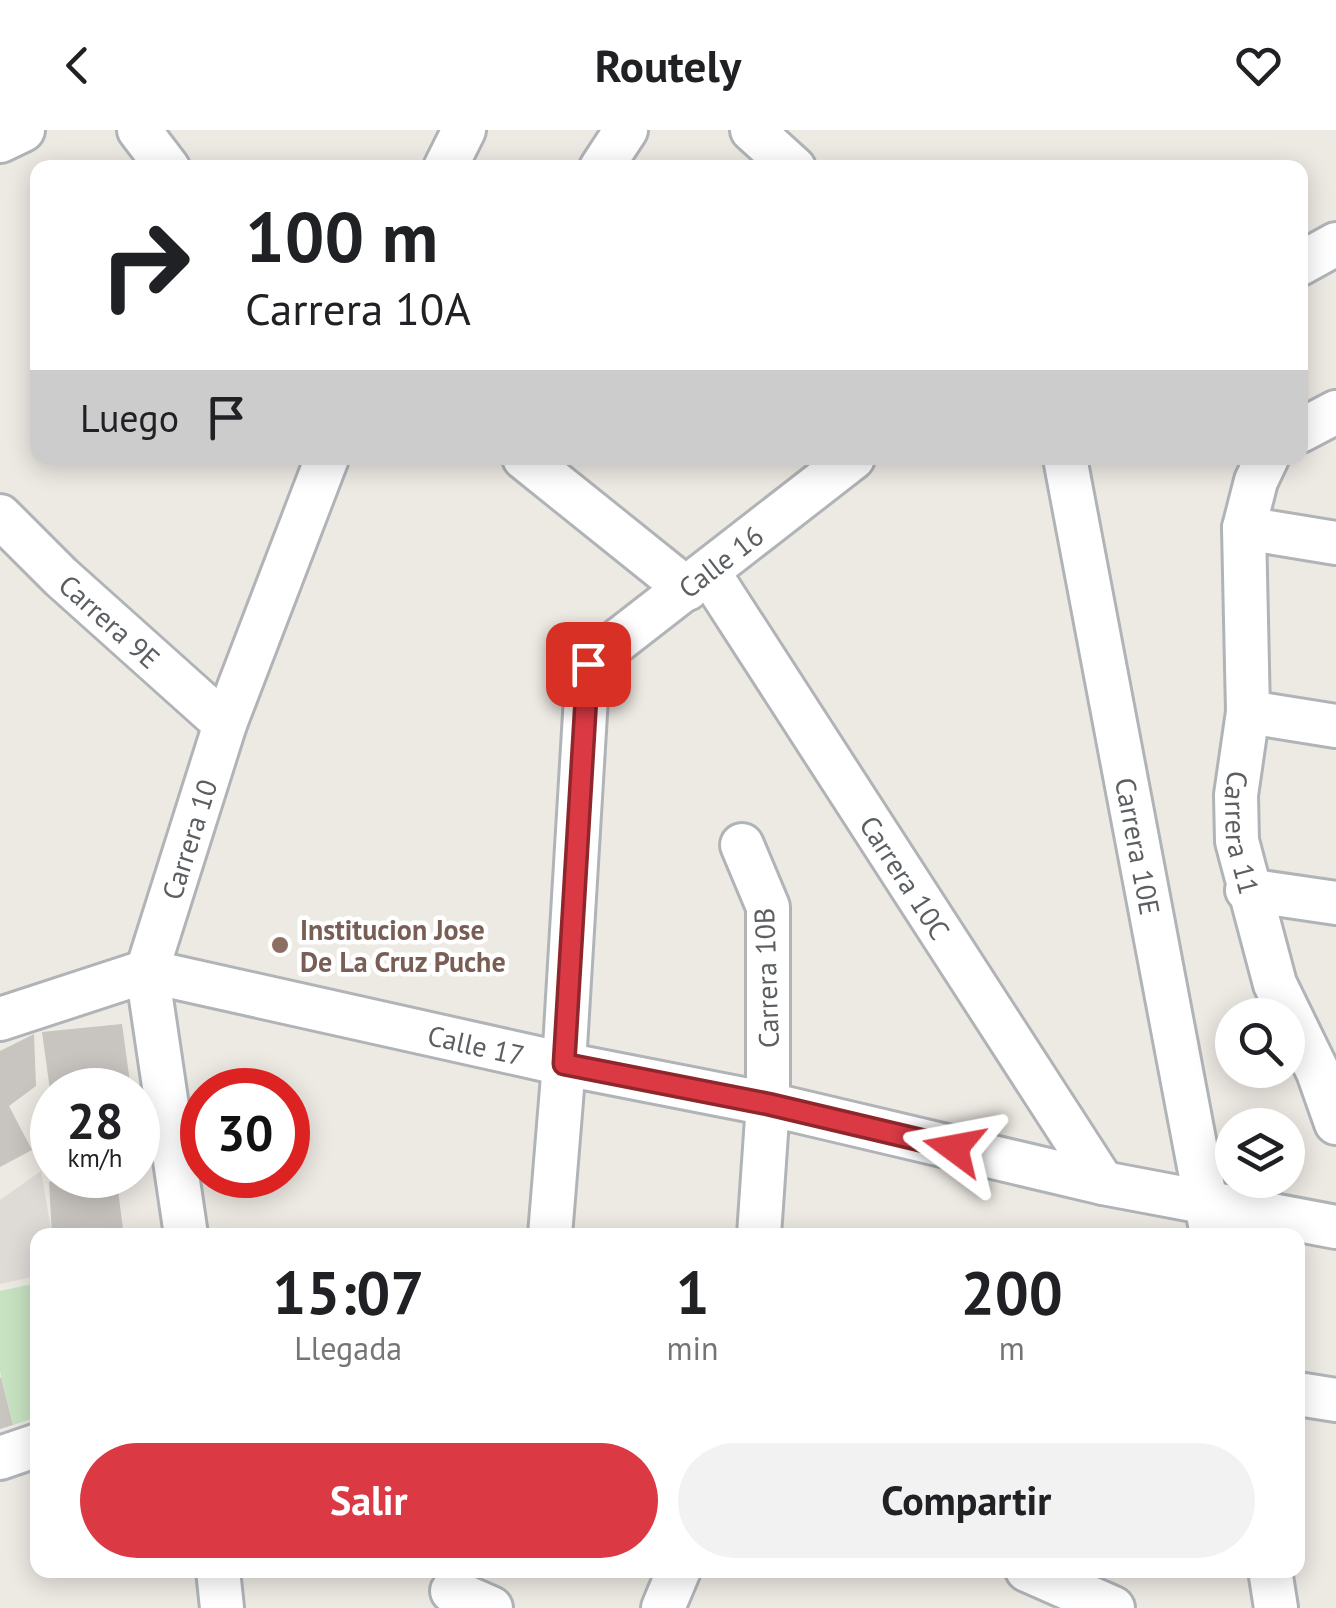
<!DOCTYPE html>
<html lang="es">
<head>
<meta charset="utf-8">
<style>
  :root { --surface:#fff; --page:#f2f2f2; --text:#202124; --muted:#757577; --accent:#db3a44 }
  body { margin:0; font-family:"PT Sans",sans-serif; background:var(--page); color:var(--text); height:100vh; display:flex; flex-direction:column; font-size:38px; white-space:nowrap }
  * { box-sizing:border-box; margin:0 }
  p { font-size:32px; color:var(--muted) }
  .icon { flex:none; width:55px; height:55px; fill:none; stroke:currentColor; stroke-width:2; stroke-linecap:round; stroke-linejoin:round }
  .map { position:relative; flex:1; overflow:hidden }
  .details { position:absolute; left:30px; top:1098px; width:1275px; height:350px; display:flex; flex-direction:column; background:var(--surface); border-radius:20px; box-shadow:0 5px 25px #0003 }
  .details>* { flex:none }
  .banner { position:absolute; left:30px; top:30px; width:1278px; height:305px; border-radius:20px; box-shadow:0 5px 25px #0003; background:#fff; color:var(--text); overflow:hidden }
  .tools { position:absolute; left:1215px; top:868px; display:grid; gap:20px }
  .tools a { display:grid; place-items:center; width:90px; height:90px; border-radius:50%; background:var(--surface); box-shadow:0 5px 25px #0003; font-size:50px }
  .speed { position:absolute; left:30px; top:938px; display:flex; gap:20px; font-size:50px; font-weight:700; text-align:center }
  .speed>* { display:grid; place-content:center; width:130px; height:130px; border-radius:50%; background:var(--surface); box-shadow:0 5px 25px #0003; line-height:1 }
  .speed small { font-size:25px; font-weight:400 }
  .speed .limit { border:15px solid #d22; background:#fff; color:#111 }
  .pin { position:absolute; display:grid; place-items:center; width:85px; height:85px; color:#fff; margin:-42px; border-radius:20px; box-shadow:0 5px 15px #0006 }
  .me { position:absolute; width:110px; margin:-55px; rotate:283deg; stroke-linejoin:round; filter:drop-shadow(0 0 8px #0008) }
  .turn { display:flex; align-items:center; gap:35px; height:210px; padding:0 50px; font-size:45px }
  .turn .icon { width:130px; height:130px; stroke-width:2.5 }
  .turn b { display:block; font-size:70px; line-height:85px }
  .then { display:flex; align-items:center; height:95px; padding:0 50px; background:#0003; gap:20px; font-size:38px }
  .eta { display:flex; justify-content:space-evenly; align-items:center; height:170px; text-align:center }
  .eta b { font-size:60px; font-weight:800; line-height:70px }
  .button { display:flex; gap:20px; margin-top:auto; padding:20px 50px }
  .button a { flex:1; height:115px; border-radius:60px; background:var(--accent); color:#fff; font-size:40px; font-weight:800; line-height:115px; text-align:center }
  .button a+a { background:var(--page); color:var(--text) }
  header { display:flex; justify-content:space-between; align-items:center; height:130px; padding:0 50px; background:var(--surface); font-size:45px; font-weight:800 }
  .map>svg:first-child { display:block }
</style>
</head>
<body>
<header><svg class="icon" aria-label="back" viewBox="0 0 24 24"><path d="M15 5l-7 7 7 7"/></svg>Routely<svg class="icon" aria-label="heart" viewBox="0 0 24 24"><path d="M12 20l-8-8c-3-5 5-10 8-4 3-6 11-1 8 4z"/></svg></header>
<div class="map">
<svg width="1336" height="1478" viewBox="0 0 1336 1478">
  <rect width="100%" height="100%" fill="#ede9e3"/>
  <path fill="#dedbd7" d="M41,1041L52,1105H38L37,1146L0,1154V1070Z"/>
  <path fill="#c6e2c1" d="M37,1153V1287L13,1295L0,1241V1161Z"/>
  <path fill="#c8c4bf" d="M122,894L131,960H50L42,902Z
    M34,904L36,956L9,976L32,1020L0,1037V921Z
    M78,1045H116L123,1099L52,1105L49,1052Z
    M1,1247L13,1295L0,1299V1248Z"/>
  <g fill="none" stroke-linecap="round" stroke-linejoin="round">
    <g stroke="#b0b4b7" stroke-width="48">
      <g id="minor">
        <path d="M139,0L168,38"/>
        <path d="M752,0L794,38"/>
        <path d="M0,11L23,0"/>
        <path d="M445,38L464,0"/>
        <path d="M601,38L626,0"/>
        <path d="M1300,134L1336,114"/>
        <path d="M1300,301L1336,282"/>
        <path d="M524,328L687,459"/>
        <path id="s1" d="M1065,328L1212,1105"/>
        <path id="s2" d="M1267,328L1256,351L1244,398L1248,582L1236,665L1237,711L1275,854L1318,942L1336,993"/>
        <path id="s3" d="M0,386L61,447L225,594"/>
        <path d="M1244,398L1336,413"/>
        <path id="s4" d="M709,443L1103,1053"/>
        <path d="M1248,582L1336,596"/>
        <path d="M742,715L768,777V974L759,1105"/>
        <path d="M1247,760L1336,773"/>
        <path id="s5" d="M0,889L147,841L564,934L768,974L1103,1053L1336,1097"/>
        <path id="s6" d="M186,1105L147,841L225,594L327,328"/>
        <path id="s7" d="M550,1105L564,934L588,534L853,328"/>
        <path d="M1298,1264L1336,1270"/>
        <path d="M0,1328L38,1315"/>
        <path d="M218,1440L222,1478"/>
        <path d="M1027,1440L1113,1478"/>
        <path d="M1270,1440L1276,1478"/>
        <path d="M452,1461L491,1478"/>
        <path d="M663,1478L679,1440"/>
      </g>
    </g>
    <use href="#minor" stroke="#fff" stroke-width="42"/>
  </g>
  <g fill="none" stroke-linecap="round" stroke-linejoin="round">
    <g stroke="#8e262c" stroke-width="25">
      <path id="route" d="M588,534L564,934L768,974L954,1018"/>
    </g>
    <use href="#route" stroke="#db3a44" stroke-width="18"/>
  </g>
  <circle fill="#8d6e63" stroke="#fff" stroke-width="4" cx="280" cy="815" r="10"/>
  <g text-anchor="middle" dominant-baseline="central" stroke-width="9" stroke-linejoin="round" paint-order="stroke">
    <g font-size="28" fill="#5b5f62" stroke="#fff">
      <text stroke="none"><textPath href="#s7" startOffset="740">Calle 16</textPath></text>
      <text stroke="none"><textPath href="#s3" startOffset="152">Carrera 9E</textPath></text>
      <text stroke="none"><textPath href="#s2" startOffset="380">Carrera 11</textPath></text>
      <text stroke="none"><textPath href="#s6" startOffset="405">Carrera 10</textPath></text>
      <text stroke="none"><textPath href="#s1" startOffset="395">Carrera 10E</textPath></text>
      <text stroke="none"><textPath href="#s4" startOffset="362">Carrera 10C</textPath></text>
      <text transform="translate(766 848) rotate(-92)">Carrera 10B</text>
      <text stroke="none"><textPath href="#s5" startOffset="492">Calle 17</textPath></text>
    </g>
    <g font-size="28" font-weight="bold" fill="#785e54" stroke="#fff" text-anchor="start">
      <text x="300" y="799">Institucion Jose<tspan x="300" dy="32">De La Cruz Puche</tspan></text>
    </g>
  </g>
</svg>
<div class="tools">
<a><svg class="icon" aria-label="search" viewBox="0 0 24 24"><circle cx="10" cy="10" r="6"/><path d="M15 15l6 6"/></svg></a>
<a><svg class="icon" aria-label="layers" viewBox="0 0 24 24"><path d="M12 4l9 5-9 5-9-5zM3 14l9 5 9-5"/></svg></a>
</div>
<div class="speed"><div>28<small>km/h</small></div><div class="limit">30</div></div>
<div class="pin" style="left:588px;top:534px;background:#d93025"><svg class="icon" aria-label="arrive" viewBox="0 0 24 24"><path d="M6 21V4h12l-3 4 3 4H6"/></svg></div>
<svg class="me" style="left:954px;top:1018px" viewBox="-20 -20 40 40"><path d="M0-17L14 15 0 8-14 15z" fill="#db3a44" stroke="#fff" stroke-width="4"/></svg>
<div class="banner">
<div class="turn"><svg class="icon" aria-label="right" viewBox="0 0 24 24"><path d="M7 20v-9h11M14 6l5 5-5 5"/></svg><div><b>100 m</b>Carrera 10A</div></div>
<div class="then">Luego<svg class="icon" aria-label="arrive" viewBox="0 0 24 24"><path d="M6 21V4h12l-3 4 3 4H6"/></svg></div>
</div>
<section class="details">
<div class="eta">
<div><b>15:07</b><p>Llegada</p></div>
<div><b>1</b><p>min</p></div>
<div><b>200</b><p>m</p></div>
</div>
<div class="button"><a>Salir</a><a>Compartir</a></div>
</section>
</div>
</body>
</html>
